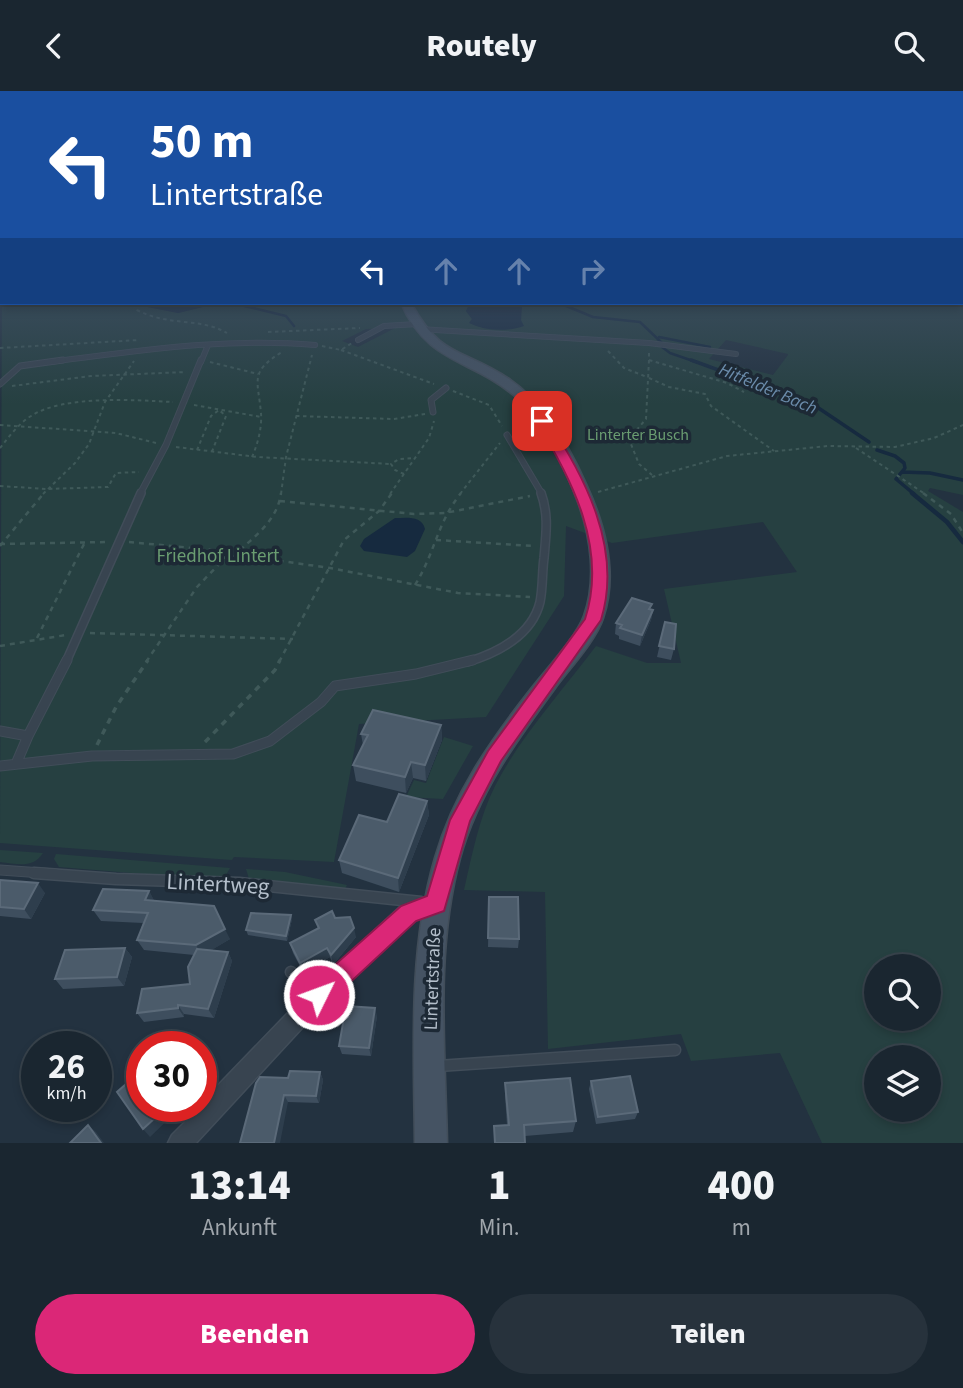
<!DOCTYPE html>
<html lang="de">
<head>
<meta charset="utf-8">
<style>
  :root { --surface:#1a2630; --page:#27323c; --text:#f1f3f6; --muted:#9fa5ab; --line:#38434c; --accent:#db2777 }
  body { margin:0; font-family:"Source Sans 3",sans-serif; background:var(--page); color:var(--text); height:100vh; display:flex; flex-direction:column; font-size:26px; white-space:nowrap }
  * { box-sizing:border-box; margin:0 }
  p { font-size:23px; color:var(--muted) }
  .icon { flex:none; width:38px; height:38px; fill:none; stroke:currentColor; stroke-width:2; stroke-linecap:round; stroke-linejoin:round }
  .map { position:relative; height:1052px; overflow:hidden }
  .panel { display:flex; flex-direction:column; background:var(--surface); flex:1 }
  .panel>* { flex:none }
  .banner { position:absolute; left:0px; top:0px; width:964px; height:214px; box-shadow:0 4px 10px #0003,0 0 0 2px var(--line); background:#1a4fa0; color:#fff; overflow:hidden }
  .tools { position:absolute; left:864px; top:863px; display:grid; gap:14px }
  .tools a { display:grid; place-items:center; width:77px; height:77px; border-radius:50%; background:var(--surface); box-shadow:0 4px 10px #0003,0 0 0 2px var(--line); font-size:35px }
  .speed { position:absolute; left:21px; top:940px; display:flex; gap:14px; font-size:35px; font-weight:700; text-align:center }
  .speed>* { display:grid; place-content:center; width:91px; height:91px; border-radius:50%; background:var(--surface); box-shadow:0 4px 10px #0003,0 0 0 2px var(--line); line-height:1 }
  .speed small { font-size:18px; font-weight:400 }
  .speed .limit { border:10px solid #d22; background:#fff; color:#111 }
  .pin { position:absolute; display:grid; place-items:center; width:60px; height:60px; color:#fff; margin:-30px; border-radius:14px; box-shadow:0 4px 10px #0006 }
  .me { position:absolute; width:77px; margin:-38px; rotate:48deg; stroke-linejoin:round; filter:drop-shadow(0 0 5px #0008) }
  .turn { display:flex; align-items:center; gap:24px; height:147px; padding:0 35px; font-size:32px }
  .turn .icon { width:91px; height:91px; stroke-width:2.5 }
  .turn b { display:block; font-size:49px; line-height:60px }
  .lanes { display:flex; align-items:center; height:66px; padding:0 35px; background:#0003; justify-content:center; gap:35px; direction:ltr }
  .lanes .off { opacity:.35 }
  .eta { display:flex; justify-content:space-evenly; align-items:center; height:119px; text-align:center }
  .eta b { font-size:42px; font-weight:800; line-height:49px }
  .action { display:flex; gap:14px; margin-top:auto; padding:14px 35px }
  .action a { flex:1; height:80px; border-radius:42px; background:var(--accent); color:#fff; font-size:28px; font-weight:800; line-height:80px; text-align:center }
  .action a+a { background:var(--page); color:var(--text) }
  header { display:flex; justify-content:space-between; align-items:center; height:91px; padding:0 35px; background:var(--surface); font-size:32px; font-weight:800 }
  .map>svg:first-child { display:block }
</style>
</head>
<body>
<header><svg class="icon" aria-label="back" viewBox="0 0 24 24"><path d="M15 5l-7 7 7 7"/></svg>Routely<svg class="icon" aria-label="search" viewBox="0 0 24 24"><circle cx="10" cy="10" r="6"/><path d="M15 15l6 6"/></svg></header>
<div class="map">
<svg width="963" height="1052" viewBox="0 0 963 1052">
  <rect width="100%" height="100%" fill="#233240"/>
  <path fill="#264041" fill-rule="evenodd" d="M2,175V212H143V215L178,222L219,212H470L466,220L472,228L470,232C483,239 497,238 513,238L521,229L522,212H962L963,209V404L930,397L928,400L963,421V1052H822L780,962L691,970L681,943L548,958L545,801L464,799C472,764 479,727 495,695C520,646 563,599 596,555L647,572H681L664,498L797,481L763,431L612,452L566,435L564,505L486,626L359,633L334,771L234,766L232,769L0,752ZM395,237L358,256L342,250L366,238ZM726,249L788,263V264L773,284L709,268ZM877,875H929V928H877ZM877,966H929V1018H877Z
    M444,646L473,655L443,708L406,706L414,689L426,692Z
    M0,759L43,762C33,778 17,773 0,771Z
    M56,763L230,777L226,784L216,789L59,776L54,768Z
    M246,778L285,781L347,794L344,800L249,788Z"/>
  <path fill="#162a3f" d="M143,212H219L178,222L143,215Z
    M470,212H522L521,229L524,235C506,241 486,240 469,232L472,228L466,220Z
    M395,427C406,427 422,424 425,438L415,460L407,466L364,460L360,455L364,448Z"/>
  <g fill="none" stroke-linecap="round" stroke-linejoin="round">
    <path stroke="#162a3f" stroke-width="2.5" d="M232,212L286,225L294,235
      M559,212L593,226L640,231L662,252
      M659,246L710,256
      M662,256L670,262L696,271"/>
    <path stroke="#162a3f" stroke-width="3.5" d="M691,269L814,314L869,351
      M877,359L895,365L904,372L905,377L896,388L914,403
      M902,381L930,382L963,389"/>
    <path stroke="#162a3f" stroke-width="4.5" d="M912,402L947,431L963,451"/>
    <g stroke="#414d59" stroke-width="6">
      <path id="lane-far4" d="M419,238L649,252L736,263
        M358,249L384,235L417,233
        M49,271C138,260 225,246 315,254
        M201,271L208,254"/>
    </g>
    <g stroke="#414d59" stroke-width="7">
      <path id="lane-far3" d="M0,293L20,275L63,269
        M433,321L431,309L446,297
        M507,344L542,403
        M140,403L166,354L201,269"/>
    </g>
    <g stroke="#414d59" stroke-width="10">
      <path id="lane-far2" d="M66,571L141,402
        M467,571C498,562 532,544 540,511C543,496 542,481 544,467C546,443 549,424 541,402"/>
    </g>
    <g stroke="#414d59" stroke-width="11">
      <path id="lane-far1" d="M0,640L28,645L16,673
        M28,645L67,569
        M0,675L92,665L233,663L270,650L321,611L335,595L416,583L473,569
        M0,779L56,783"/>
    </g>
    <g stroke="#414d59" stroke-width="13">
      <path id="lane" d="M34,782L116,788L239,792L421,811
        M291,881L318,904
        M438,975L675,959"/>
    </g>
    <g stroke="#414d59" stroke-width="3">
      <path id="street" d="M962,169H963V173H962Z
        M436,803L443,806L446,812L443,818L415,829L326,911L196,1052H168L172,1044L201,1015V1012L312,897L401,815Z"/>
    </g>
    <g stroke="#414d59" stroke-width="3">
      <path id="secondary" d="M962,204H963V210H962Z
        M401,212H411C441,268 463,257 509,288C544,312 569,355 586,393C605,434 618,483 603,527C596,549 569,578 555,597C516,650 478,702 460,767C435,859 445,958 447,1052H415C414,958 408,859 435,767C453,703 490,650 531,598C545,580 577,545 584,525C597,489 591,446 578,411C566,378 542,329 516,306C471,267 428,274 401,212Z"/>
    </g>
    <path stroke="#3f5959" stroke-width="2" stroke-dasharray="3.5 3.5" stroke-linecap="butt" d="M135,212L137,219C170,236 199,226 227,242
      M268,241L360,237
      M322,255L341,259L352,252
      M0,257L139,249
      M341,259L434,293
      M608,260L624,277L647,286
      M649,262V269L727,292L744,301
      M649,269L646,328L629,348L639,373L652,384
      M210,271L258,283
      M649,287L669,296L705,303L711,315L774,360
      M12,295L91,285L186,281
      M453,300L489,314L502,335
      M194,314L261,326
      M296,325L394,328L425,323
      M0,334L116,342L156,352
      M176,356L257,366L391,373
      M0,357C9,346 18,333 31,325C63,304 135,309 173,311
      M856,357L925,403
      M197,359L211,325L219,319L226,325L211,363
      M252,366C258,352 262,337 261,322C258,289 249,281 282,261
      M404,383L395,379L391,373L399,368L414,367
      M0,395L47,398L108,396L116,382L139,381
      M598,401L727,365L828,355L895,356L934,347L963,334
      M43,403L75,372L89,353L105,311L134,270
      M281,403L286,366L312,264
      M390,403L429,347L434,330
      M460,403L500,352"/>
    <path stroke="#3f5959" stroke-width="2.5" stroke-dasharray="5 5" stroke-linecap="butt" d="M923,402L951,423L963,442
      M280,410L414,423L445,422L530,405
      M436,449L534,455
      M129,451L224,460
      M0,453L109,451
      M0,455L44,402
      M228,457L240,459L239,464L225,467L222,463Z
      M240,459C258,443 278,427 281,402
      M239,464L330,477L458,502L530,506
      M415,494C435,462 437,432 461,402
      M90,542L293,548
      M37,547L84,453
      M0,555L66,544
      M146,571L197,496L225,467
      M279,571L344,449L379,420L392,402"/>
    <path stroke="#3f5959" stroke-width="3.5" stroke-dasharray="6 6" stroke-linecap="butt" d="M205,651L275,579L280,569
      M97,654L116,616L148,569"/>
    <use href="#lane-far4" stroke="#384450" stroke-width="4.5"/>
    <use href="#lane-far3" stroke="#384450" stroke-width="5"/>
    <use href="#lane-far2" stroke="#384450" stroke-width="7"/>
    <use href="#lane-far1" stroke="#384450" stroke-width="9"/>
    <use href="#lane" stroke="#384450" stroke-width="10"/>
    <use href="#street" fill="#384450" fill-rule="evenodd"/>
    <use href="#secondary" fill="#455363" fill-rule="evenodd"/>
  </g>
  <path fill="#3e4e5e" d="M651,518L653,519L651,529L640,555L619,548V545L615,543L616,532Z
    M665,531L674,558L671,569L657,566Z
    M441,634L442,649L426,690L413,687L406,702L356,690L353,674L363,654L361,643Z
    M427,710L429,724L399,801L342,782L339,769L387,731Z
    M0,789L45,802L31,828L0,825Z
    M149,800L154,810L230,848L211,859L228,861L232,870L214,927L184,923V926L144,931L137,922L190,893L194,864L144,859L137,849L143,832L101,830L93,819Z
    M489,806L519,848L518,857L488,856Z
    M291,824L292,828L287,850L248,844L246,839Z
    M335,827L356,846L333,874L330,866L303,881L293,862L290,852L318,838L315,829Z
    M125,857L132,866L124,895L63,898L55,888Z
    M377,925L371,965L342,963L339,955Z
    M320,981L323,989L319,1012L288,1011L240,1052L288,987Z
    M591,990L638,1021L635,1028L596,1033L589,998Z
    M505,992L576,1030L573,1041L525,1045V1052H494V1035L507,1034L505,1004Z"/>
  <path fill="#2e3e4d" d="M653,519L651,529L640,555L642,544Z
    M441,634L442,649L426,690L425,674Z
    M411,671L413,687L406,702L405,686Z
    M427,710L429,724L399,801L398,787Z
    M38,792L45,802L31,828L24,818Z
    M149,800L155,811L145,809Z
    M291,824L292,828L287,850L286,845Z
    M354,837L356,846L333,874L331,864Z
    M225,838L230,848L202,865L196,854Z
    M125,857L132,866L124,895L117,886Z
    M327,857L330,866L303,881L300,872Z
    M228,861L232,870L214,927L208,918Z
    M178,914L184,923V926L178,917Z
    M375,917L377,925L371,965L369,957Z
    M320,981L323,989L319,1012L316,1005Z
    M284,1004L288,1011L280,1052H274Z
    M168,1015H176L179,1018L150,1046L143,1038Z
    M88,1034L96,1041L104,1052H101Z"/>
  <path fill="#4b5b6a" stroke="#5b6a79" stroke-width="2" d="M632,507L652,513L649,518L653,519L642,544L620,537L622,534L616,532Z
    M665,531L676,533L674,558L659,555Z
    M373,619L441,634L425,674L411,671L405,686L353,674L368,644L361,643Z
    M399,703L427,710L398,787L339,769L359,724L387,731Z
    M0,789L38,792L24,818L0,816Z
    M103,798L149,800L145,809L214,815L225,838L196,854L137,849L148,822L93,819Z
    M489,806H518L519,848L488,847Z
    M332,820L335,827L350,826L354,837L331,864L327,857L300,872L290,852L319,837L315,829Z
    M251,822L291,824L286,845L246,839Z
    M125,857L117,886L55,888L65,859Z
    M197,858L228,861L208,918L178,914V917L137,922L142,898L190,893L188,876Z
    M346,915L375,917L369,957L339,955Z
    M142,979V1015H168L143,1038L117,1001Z
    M290,980L320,981L316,1005L284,1004L274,1052H240L256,992L260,986L288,987Z
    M630,985L638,1021L598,1026L591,990Z
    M570,987L576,1030L524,1034L525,1052H495L494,1035L509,1034L505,992Z
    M88,1034L101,1052H70Z"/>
  <linearGradient id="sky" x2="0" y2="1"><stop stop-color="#131c23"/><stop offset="0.53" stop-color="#3f4f64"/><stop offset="1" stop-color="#3f4f64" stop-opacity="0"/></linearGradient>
  <rect width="963" height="313" fill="url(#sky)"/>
  <path fill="#db2777" stroke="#8e194d" stroke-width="2" d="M538,327H546C585,385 623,458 601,529L501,670L470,730L444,820L416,830L327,913L319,916L310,913L307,904L310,896L401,815L427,805L450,729L488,660L585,528C608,458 572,388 536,330Z"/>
  <g text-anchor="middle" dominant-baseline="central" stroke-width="7" stroke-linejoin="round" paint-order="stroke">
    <g font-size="16" fill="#6a9d71" stroke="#1d2935">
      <text x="638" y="344">Linterter Busch</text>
    </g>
    <g font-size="18" font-style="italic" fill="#6b8cab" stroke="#1d2935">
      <text transform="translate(768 298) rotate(23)">Hitfelder Bach</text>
    </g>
    <g font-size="19" fill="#6a9d71" stroke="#1d2935">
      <text x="218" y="465">Friedhof Lintert</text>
    </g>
    <g font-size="19" fill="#b4bfcb" stroke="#1d2935">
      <text transform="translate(433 888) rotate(-88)">Lintertstraße</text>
    </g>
    <g font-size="23" fill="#b4bfcb" stroke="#1d2935">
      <text transform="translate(218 793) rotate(3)">Lintertweg</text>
    </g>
  </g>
</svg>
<div class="tools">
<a><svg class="icon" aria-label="search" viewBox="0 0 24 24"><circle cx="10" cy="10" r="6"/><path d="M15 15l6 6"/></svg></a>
<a><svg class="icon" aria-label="layers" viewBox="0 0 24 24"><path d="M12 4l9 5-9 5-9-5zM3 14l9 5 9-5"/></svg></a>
</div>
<div class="speed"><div>26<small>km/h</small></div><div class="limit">30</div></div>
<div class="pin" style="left:542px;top:330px;background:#d93025"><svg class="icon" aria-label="arrive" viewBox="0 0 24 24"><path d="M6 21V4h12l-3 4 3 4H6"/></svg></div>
<svg class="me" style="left:319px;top:904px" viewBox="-20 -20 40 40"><circle r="17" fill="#db2777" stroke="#fff" stroke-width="3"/><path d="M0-11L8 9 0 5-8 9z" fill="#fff"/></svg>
<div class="banner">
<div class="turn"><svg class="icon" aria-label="left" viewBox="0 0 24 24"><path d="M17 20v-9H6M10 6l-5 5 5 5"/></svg><div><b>50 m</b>Lintertstraße</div></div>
<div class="lanes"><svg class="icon" aria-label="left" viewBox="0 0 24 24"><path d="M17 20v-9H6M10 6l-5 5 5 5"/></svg><svg class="icon off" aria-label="ahead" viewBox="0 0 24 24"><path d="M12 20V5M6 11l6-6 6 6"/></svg><svg class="icon off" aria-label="ahead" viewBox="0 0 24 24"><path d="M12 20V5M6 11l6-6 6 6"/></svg><svg class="icon off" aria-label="right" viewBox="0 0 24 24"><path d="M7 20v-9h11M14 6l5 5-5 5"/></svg></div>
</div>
</div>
<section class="panel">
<div class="eta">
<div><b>13:14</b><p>Ankunft</p></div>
<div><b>1</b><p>Min.</p></div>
<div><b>400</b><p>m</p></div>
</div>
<div class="action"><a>Beenden</a><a>Teilen</a></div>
</section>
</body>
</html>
